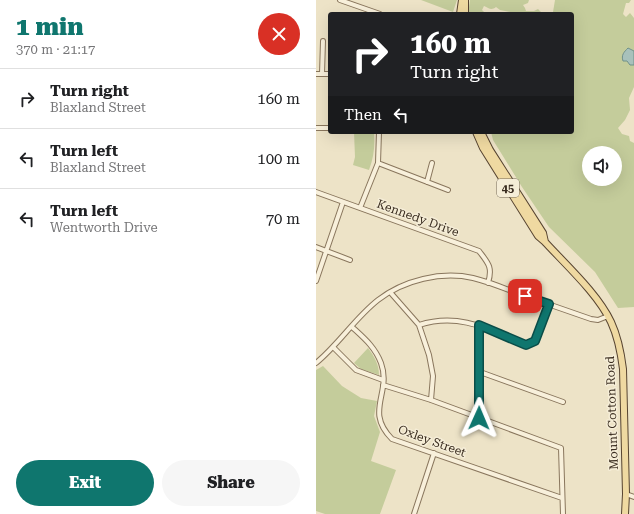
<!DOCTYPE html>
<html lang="en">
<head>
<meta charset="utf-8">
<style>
  :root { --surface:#fff; --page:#f6f6f6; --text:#202124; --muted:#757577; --line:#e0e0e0; --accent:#0f766e }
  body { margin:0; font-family:"Roboto Serif",serif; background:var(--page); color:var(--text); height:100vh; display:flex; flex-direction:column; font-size:15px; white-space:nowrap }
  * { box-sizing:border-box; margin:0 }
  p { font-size:13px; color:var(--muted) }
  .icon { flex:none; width:22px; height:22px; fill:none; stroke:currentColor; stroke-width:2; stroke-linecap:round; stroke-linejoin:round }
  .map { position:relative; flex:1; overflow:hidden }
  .drawer { display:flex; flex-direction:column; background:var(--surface); width:316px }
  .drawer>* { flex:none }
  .guide { position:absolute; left:12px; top:12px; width:246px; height:122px; border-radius:4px; box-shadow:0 4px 16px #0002; background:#202124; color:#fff; overflow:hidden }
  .fabs { position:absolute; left:266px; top:146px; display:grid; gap:8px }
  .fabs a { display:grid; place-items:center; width:40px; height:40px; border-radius:50%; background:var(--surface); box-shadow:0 4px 16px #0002; font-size:20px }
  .pin { position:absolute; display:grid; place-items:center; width:34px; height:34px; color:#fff; margin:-17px; border-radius:8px; box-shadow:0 2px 6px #0006 }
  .me { position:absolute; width:44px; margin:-22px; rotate:1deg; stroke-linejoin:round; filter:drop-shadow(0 0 3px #0008) }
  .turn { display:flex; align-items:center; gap:14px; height:84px; padding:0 16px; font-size:18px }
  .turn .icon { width:52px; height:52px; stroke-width:2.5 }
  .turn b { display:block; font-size:28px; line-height:34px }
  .then { display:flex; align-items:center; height:38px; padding:0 16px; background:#0003; gap:8px; font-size:15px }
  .round { display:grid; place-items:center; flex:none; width:42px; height:42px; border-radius:21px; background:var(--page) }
  .headline { display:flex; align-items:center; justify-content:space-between; height:68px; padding:0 16px }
  h1 { font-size:24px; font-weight:800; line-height:30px; color:var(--accent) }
  .primary-button { display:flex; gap:8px; margin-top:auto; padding:8px 16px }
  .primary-button a { flex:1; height:46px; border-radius:24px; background:var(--accent); color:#fff; font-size:16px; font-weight:800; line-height:46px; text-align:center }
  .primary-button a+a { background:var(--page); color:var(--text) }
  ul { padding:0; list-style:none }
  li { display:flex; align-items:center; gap:12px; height:60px; padding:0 16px; border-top:1px solid var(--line) }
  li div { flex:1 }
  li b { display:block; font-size:15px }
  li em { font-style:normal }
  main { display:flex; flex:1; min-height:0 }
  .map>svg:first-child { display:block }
</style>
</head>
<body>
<main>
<section class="drawer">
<div class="headline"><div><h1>1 min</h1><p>370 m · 21:17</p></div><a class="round" style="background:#d93025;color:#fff"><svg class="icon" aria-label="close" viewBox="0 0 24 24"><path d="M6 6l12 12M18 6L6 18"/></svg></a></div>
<ul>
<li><svg class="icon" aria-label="right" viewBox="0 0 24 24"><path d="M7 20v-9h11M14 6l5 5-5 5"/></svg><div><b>Turn right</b><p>Blaxland Street</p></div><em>160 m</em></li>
<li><svg class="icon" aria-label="left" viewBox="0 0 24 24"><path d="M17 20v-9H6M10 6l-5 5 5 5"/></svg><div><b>Turn left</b><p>Blaxland Street</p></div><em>100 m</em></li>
<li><svg class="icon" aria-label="left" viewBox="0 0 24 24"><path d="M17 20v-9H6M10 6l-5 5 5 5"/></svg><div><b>Turn left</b><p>Wentworth Drive</p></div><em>70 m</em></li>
</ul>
<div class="primary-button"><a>Exit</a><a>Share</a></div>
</section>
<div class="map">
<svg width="318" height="514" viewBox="0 0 318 514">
  <rect width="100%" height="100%" fill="#ede3c7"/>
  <path fill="#c4cc9b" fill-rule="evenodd" d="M105,0H141L137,12Z
    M154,0H213L212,3L207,5L209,8L210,11H218L222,9L227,14L229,12L232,14H195L194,12L184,10L180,7C175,11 173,8 168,6L166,10L170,14H152Z
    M239,0H315L313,3H310L307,14L310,17L314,13L318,18V51L312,48L307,54L306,58L313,63L318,65V87L313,98L314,110L309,120L302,128L306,134L313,136L314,141L318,143V307L302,308L279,272L233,227L206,187L177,140L175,132H256V14H233L237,12ZM273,153H299V179H273Z
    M38,132H58C59,146 58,157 53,170L37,165L39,157Z
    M52,348C58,356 63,364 63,375L45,369L38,363Z
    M7,366L26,386L45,398L61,401L58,416L64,432L55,461L80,470L64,514H9L0,511V370Z"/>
  <path fill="#a8c1bb" stroke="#6f9089" d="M312,48L318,51V65H314L311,61H307C305,55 308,52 312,48Z"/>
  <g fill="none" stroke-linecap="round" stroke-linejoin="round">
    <g stroke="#89765d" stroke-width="6">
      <path id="street" d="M24,0L64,14
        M0,74H14
        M6,74L7,41
        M0,128H14
        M62,163L132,190
        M111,182L116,163
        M0,192L163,251C172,263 177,267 172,283
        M44,208L62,163L63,132
        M0,247L34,260
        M0,281L27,202
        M74,292L103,325L113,355L117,376L115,400
        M103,325C144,312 174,330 211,345L219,341L233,304
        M163,325V418
        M36,327C48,338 59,347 65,363C76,393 48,411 76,439L246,498
        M17,347L40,370L67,380
        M0,363C23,344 39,318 62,300C88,280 125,271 157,278C174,282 190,289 206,295C229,303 252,311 275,319L282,320L292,316
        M164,372L247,402
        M67,385L115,400L245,448L247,514
        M310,494L318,497
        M98,514L118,453"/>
    </g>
    <g stroke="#574431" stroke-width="8">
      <path id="primary" d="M144,14L146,0
        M149,14V0
        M160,132L167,148L222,236L229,242C250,265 282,294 295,322C302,337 305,353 307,369L310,494L309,514
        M165,132L174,150L227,233L229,242"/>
    </g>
    <use href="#street" stroke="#f8f0db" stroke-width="4"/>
    <use href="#primary" stroke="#efd9a1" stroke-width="6"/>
  </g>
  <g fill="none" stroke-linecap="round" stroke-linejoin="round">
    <g stroke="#0a4d48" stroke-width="10">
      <path id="route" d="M163,418V325L210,345L219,341L233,304L209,296"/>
    </g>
    <use href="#route" stroke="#0f766e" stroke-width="7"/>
  </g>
  <g text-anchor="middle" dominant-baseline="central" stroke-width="3" stroke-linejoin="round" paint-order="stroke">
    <rect fill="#f5edd7" stroke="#726757" stroke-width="1" x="181" y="179" width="22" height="18" rx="3"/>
    <g font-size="11" font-weight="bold" fill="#3a2d20">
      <text x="192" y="188">45</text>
    </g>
    <g font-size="12" fill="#3a2d20" stroke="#f5edd7">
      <text transform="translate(102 218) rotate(20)">Kennedy Drive</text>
      <text transform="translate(296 413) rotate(-92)">Mount Cotton Road</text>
      <text transform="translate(116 441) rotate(20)">Oxley Street</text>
    </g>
  </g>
</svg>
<div class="fabs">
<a><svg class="icon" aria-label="sound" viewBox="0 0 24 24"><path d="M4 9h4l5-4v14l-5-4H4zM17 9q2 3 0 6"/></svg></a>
</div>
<div class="pin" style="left:209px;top:296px;background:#d93025"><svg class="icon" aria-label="arrive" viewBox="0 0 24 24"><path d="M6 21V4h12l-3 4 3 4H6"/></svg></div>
<svg class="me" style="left:163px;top:418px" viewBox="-20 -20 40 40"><path d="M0-17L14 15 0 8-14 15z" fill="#0f766e" stroke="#fff" stroke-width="4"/></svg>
<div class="guide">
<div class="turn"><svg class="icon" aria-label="right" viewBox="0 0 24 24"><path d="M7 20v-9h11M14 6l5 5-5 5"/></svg><div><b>160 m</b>Turn right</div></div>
<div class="then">Then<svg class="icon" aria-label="left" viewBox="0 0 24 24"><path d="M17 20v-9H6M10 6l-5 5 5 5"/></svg></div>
</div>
</div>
</main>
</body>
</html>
